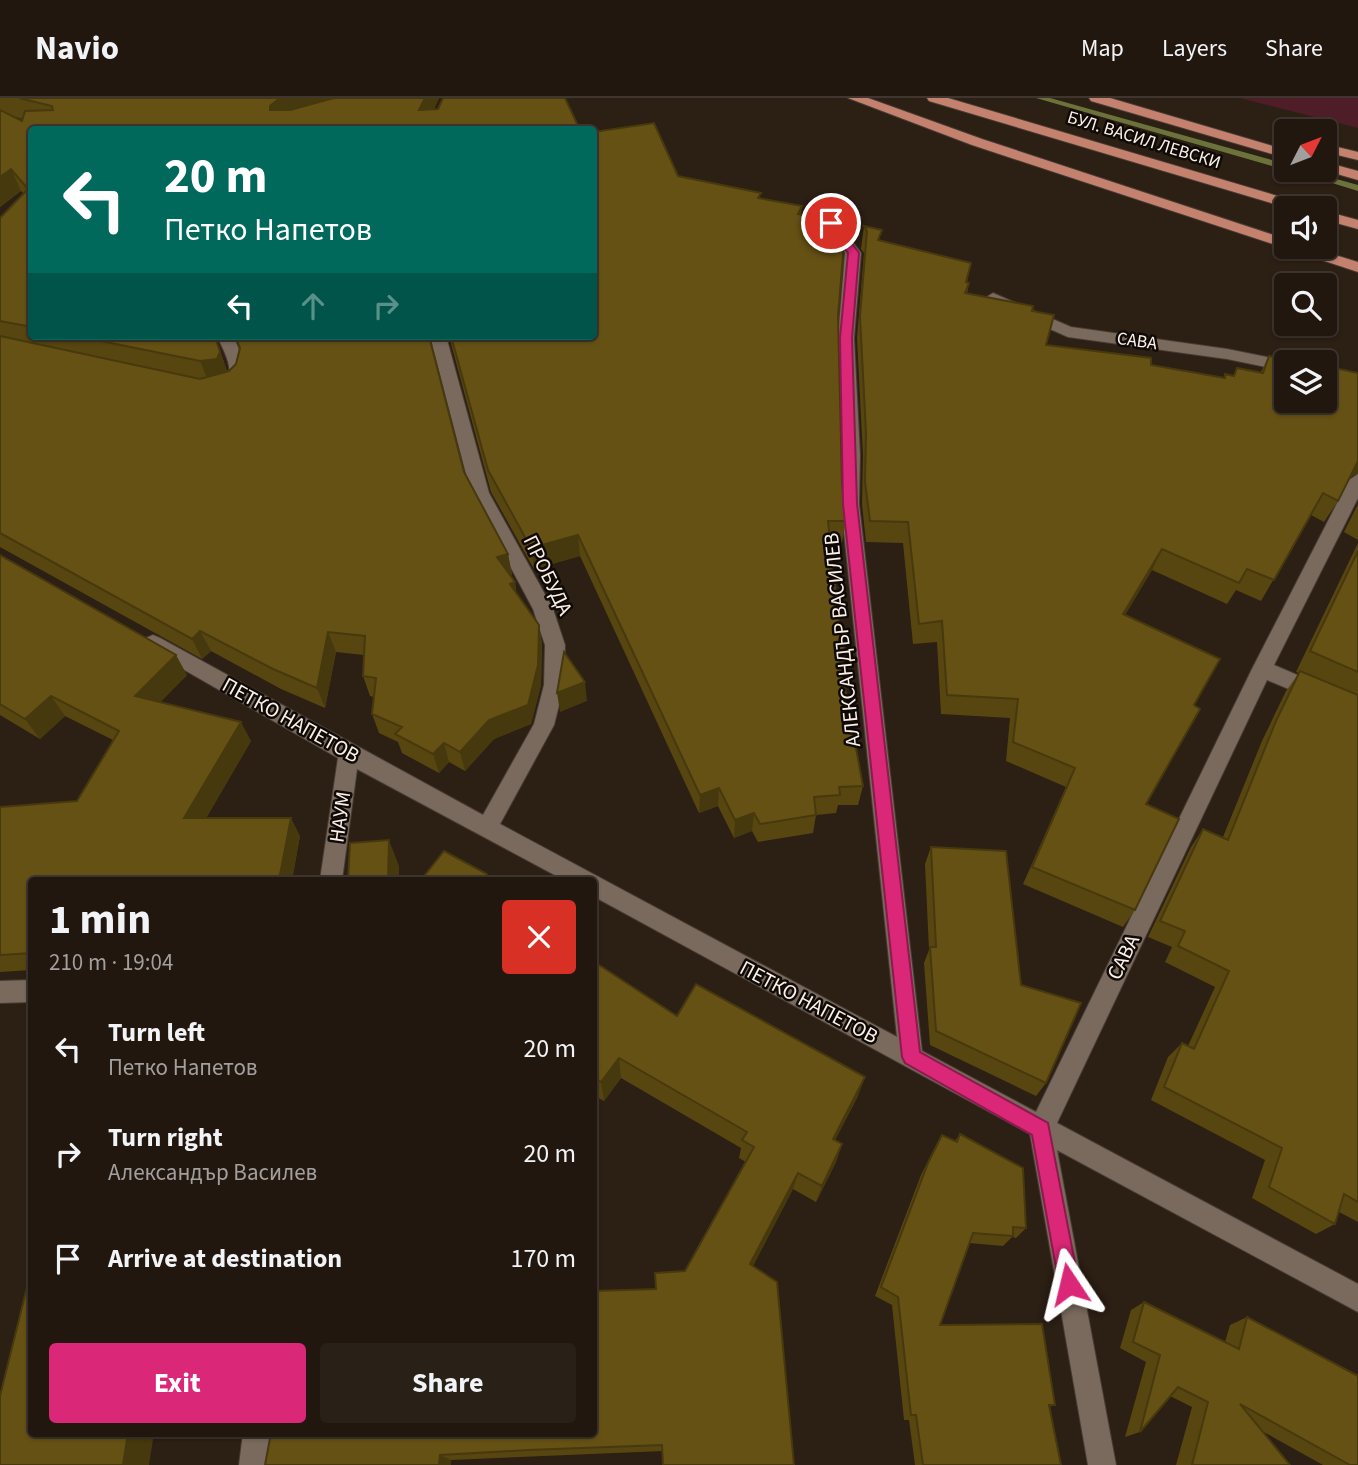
<!DOCTYPE html>
<html lang="en">
<head>
<meta charset="utf-8">
<style>
  :root { --surface:#21170f; --page:#292018; --text:#f1f3f6; --muted:#a29f9e; --line:#3e362f; --accent:#db2777 }
  body { margin:0; font-family:"Source Sans 3",sans-serif; background:var(--page); color:var(--text); height:100vh; display:flex; flex-direction:column; font-size:26px; white-space:nowrap }
  * { box-sizing:border-box; margin:0 }
  p { font-size:23px; color:var(--muted) }
  .icon { flex:none; width:38px; height:38px; fill:none; stroke:currentColor; stroke-width:2; stroke-linecap:round; stroke-linejoin:round }
  .map { position:relative; flex:1; overflow:hidden }
  .side { position:absolute; left:28px; top:779px; width:569px; height:560px; display:flex; flex-direction:column; background:var(--surface); border-radius:7px; box-shadow:0 2px 5px #0004,0 0 0 2px var(--line) }
  .side>* { flex:none }
  .banner { position:absolute; left:28px; top:28px; width:569px; height:214px; border-radius:7px; box-shadow:0 2px 5px #0004,0 0 0 2px var(--line); background:#00695c; color:#fff; overflow:hidden }
  .needle { width:46px; rotate:48deg }
  .fabs { position:absolute; left:1274px; top:21px; display:grid; gap:14px }
  .fabs a { display:grid; place-items:center; width:63px; height:63px; border-radius:7px; background:var(--surface); box-shadow:0 2px 5px #0004,0 0 0 2px var(--line); font-size:35px }
  .pin { position:absolute; display:grid; place-items:center; width:60px; height:60px; color:#fff; margin:-30px; border:4px solid #fff; border-radius:50%; box-shadow:0 2px 7px #0007 }
  .me { position:absolute; width:77px; margin:-38px; rotate:350deg; stroke-linejoin:round; filter:drop-shadow(0 0 5px #0008) }
  .turn { display:flex; align-items:center; gap:24px; height:147px; padding:0 21px; font-size:32px }
  .turn .icon { width:91px; height:91px; stroke-width:2.5 }
  .turn b { display:block; font-size:49px; line-height:60px }
  .lanes { display:flex; align-items:center; height:66px; padding:0 21px; background:#0003; justify-content:center; gap:35px; direction:ltr }
  .lanes .off { opacity:.35 }
  .round { display:grid; place-items:center; flex:none; width:74px; height:74px; border-radius:7px; background:var(--page) }
  .headline { display:flex; align-items:center; justify-content:space-between; height:119px; padding:0 21px }
  h1 { font-size:42px; font-weight:700; line-height:52px }
  .primary-button { display:flex; gap:14px; margin-top:auto; padding:14px 21px }
  .primary-button a { flex:1; height:80px; border-radius:7px; background:var(--accent); color:#fff; font-size:28px; font-weight:700; line-height:80px; text-align:center }
  .primary-button a+a { background:var(--page); color:var(--text) }
  ul { padding:0; list-style:none }
  li { display:flex; align-items:center; gap:21px; height:105px; padding:0 21px }
  li div { flex:1 }
  li b { display:block; font-size:26px }
  li em { font-style:normal }
  header { display:flex; align-items:center; gap:42px; box-sizing:border-box; height:98px; padding:0 35px; background:var(--surface); border-bottom:2px solid var(--line) }
  header strong { font-size:33px }
  nav { display:flex; gap:38px; margin-inline-start:auto; font-size:24px }
  .map>svg:first-child { display:block }
</style>
</head>
<body>
<header>
<strong>Navio</strong>
<nav><a>Map</a><a>Layers</a><a>Share</a></nav>
</header>
<div class="map">
<svg width="1358" height="1367" viewBox="0 0 1358 1367">
  <rect width="100%" height="100%" fill="#2c1f14"/>
  <path fill="#4f1d28" d="M1240,0H1358V30Z"/>
  <g fill="none" stroke-linecap="round" stroke-linejoin="round">
    <path fill="#6c733a" fill-rule="evenodd" d="M1036,0H1050L1286,66V72Z
      M1290,72H1304L1358,87V93Z"/>
    <g stroke="#473c35" stroke-width="2">
      <path id="minor" d="M831,121L836,122L861,155L854,240L860,357L859,406L922,953L1036,1014L1252,571L1349,382L1358,376V400L1274,567L1358,603V620L1267,582L1057,1025L1358,1186V1214L1057,1052L1116,1367H1088L1030,1036L593,798V782H564L357,671L342,782H320L338,660L146,550L143,545L146,540L153,537L160,540L483,717L534,626L544,587L545,547L533,511L471,395L430,238H446L489,395L553,511L565,547L564,587L554,627L500,726L897,939L841,406L842,357L838,240L845,155L824,125Z
        M993,195L1071,229L1227,251L1292,264H1286V273L1227,261L1068,239L987,203L985,200Z
        M217,238H233C242,259 252,273 238,294L232,295L224,290C236,271 225,256 217,238Z
        M32,882V904L0,905V883Z
        M243,1335H271L267,1367H239Z"/>
    </g>
    <g stroke="#473c35" stroke-width="2">
      <path id="trunk" d="M848,0H868L982,41L1286,141V149H1309L1358,164V174L972,47Z
        M927,0H948L1308,107L1310,110H1288L929,3Z
        M1089,0H1110L1286,52V60L1091,3Z
        M1325,46L1358,54V62L1325,54Z
        M1325,64L1358,73V82L1323,72H1325Z
        M1325,113L1358,122V131L1325,122Z"/>
    </g>
    <use href="#minor" fill="#7a6a5d" fill-rule="evenodd"/>
    <use href="#trunk" fill="#c4826e" fill-rule="evenodd"/>
  </g>
  <path fill="#584611" fill-rule="evenodd" d="M0,0H439L434,11L580,32H32V238H215L227,273L236,266L239,251L234,238H429L464,374L508,456L512,477H510L515,484L516,495L539,527L542,547L541,587L531,626L494,641L465,673L449,664L439,675L402,655L398,644L379,635L372,616L374,599L370,598L363,578L364,557L336,554L325,610L281,591L211,553L202,561L0,449V120L24,96L21,93L0,109ZM12,18L23,21L22,23Z
    M678,78L761,100L802,108L801,116L838,218L842,384L846,423L842,444H830L840,533L846,557L843,577L863,688L858,707H838L836,715L816,717L813,735L758,744L752,733L734,740L718,708L699,715L580,458L534,471L491,394L449,238H593Z
    M864,128L881,143L971,165L967,184L969,185L967,196L1032,213L1046,247L1224,280L1225,276L1234,278L1261,274L1269,258L1358,375L1350,379L1338,403L1324,424L1311,417L1261,503L1236,492L1227,506L1152,472L1125,517L1194,607L1146,706L1135,812L1123,829L1023,786L1066,689L1006,663L1010,620L941,616L937,544L913,546L903,445L866,444L862,406L863,357L857,240L864,155L861,151Z
    M1358,406V442L1344,434Z
    M1358,445V1124L1339,1114L1335,1126L1316,1136L1252,1100L1265,1062L1151,1002L1168,959L1182,945L1188,948L1215,889L1165,864L1172,849L1148,839L1191,749L1203,731L1223,739L1262,643L1286,593L1299,575L1296,574Z
    M0,457L187,577L160,604L251,643L206,720L300,738L292,782H32V872L0,874V709L77,703L113,642L65,618L40,641L0,617Z
    M931,749L1021,887L1046,985L1036,998L930,947L924,865L929,852L925,766Z
    M593,863L677,918L858,998L835,1042L842,1046L836,1064L816,1104L793,1091L753,1168L663,1353L451,1362V1367H265L656,1191L685,1173L746,1064L739,1060L741,1050L621,980L604,1003L593,997Z
    M960,1036L1026,1130L1016,1140L1012,1139L1003,1148L969,1145L940,1227L1055,1307L1049,1309L1061,1367H915L909,1322H904L892,1207L875,1198L921,1077L935,1049L942,1037L955,1043Z
    M1144,1204L1225,1244L1230,1227L1247,1219L1358,1367H1323L1262,1333L1290,1367H1176L1192,1309L1170,1298L1140,1334L1125,1339L1146,1264L1120,1250L1131,1212Z"/>
  <path fill="#47390e" d="M280,0H365L276,32L270,12V8Z
    M425,0H439L425,32L419,12Z
    M11,71L21,93L0,109V79Z
    M215,238L228,276L209,285L200,263Z
    M1358,362V375L1347,381Z
    M578,437L580,458L534,471L531,450Z
    M1162,451L1152,472L1113,537L1123,516Z
    M508,456L512,477L500,479L497,459Z
    M515,484L518,504L510,486Z
    M539,527L542,547L541,587L531,626L494,641L465,673L460,654Z
    M200,533L211,553L202,561L192,541Z
    M328,534L336,554L325,610L317,590Z
    M176,557L187,577L147,618L135,598Z
    M585,584L587,603L560,614L557,595Z
    M51,598L65,618L40,641L25,621Z
    M241,624L251,643L196,738L184,720Z
    M444,645L449,664L439,675L433,656Z
    M719,690L718,708L699,715L700,697Z
    M754,715L752,733L734,740L735,722Z
    M291,720L300,738L292,782H279Z
    M389,742L399,768V782H388Z
    M619,960L621,980L604,1003L601,984Z
    M865,979L858,998L827,1058L833,1041Z
    M842,1046L836,1064L816,1104L822,1088Z
    M798,1075L793,1091L747,1179L750,1166Z
    M128,1335H154L149,1367H123Z
    M440,1357L451,1362V1367H439Z"/>
  <path fill="#665114" stroke="#47390e" stroke-width="2" d="M19,0H280L270,8V12H290L334,0H425L419,12L438,11L443,0H565L580,32H32V229L0,223V120L28,91L11,71L0,79V12L22,23L25,13L53,12L52,8Z
    M654,25L678,78L761,95L758,100L802,108L798,116L838,123L845,133L838,218L842,384L846,423H828L840,533L846,557L839,558L863,688L839,689L840,697L814,699L816,717L760,726L754,715L735,722L719,690L700,697L578,437L531,450L488,372L451,238H593V34Z
    M864,128L882,132L878,142L971,165L966,184L969,185L965,195L1033,208L1032,213L1054,217L1046,247L1151,260V267L1225,280V276L1234,278L1237,270L1263,275L1269,258L1303,264H1286V303H1325V268L1358,275V363L1338,403L1323,395L1274,482L1247,471L1239,485L1162,451L1123,516L1220,561L1194,607L1200,611L1146,706L1179,721L1135,812L1032,769L1075,670L1013,644L1018,601L947,597L942,523L919,526L908,424L870,423L865,384L866,335L860,218L867,133Z
    M0,238L200,281L229,273L236,266L240,250L235,238H429L464,374L508,456L497,459L515,484L510,486L539,527L538,567L528,607L489,622L460,654L444,645L433,656L395,636L402,629L372,616L376,580L363,578L365,538L328,534L317,590L273,571L200,533L192,541L0,435Z
    M76,238H215L220,254L217,261L200,263Z
    M1358,453V574L1310,553Z
    M0,457L176,557L135,598L241,624L184,720H291L279,782H32V855L0,857V709L77,703L119,633L51,598L25,621L0,606Z
    M564,554L585,584L557,595Z
    M1300,573L1358,597V1104L1344,1096L1335,1126L1269,1089L1282,1050L1164,989L1182,945L1194,951L1229,873L1178,848L1185,833L1160,823L1203,731L1228,742L1276,623Z
    M389,742L388,782H348L350,745Z
    M931,749L1006,753L1021,887L1081,905L1046,985L936,933L930,849H936Z
    M444,753L487,776L482,782H421Z
    M593,863L677,918L696,886L865,979L833,1041L842,1046L822,1088L798,1075L750,1166L777,1184L794,1367H663L662,1347L528,1352L440,1357L439,1367H265L271,1335H593V1193L656,1191L655,1175L685,1173L754,1049L742,1042L747,1034L619,960L601,984L593,979Z
    M960,1036L1023,1070L1026,1130L1013,1129V1138L973,1135L940,1227L1042,1226L1055,1307H1049L1061,1367H923L916,1317H911L898,1199L881,1189L928,1065L942,1037L957,1044Z
    M32,1169V1335H128L123,1367H0V1298Z
    M1144,1204L1239,1251L1247,1219L1358,1278V1367H1350L1240,1306L1290,1367H1192L1208,1304L1178,1289L1140,1334L1160,1257L1133,1244Z"/>
  <path fill="#db2777" stroke="#8e194d" stroke-width="2" d="M827,123H835L859,155L852,240L857,406L920,954L1048,1025L1079,1186L1076,1193L1069,1196L1062,1193L1059,1186L1032,1037L905,965L902,959L843,406L840,240L848,155L826,125Z"/>
  <g text-anchor="middle" dominant-baseline="central" stroke-width="5" stroke-linejoin="round" paint-order="stroke">
    <g font-size="18" fill="#fbf1ea" stroke="#100a06">
      <text transform="translate(1144 42) rotate(17)">БУЛ. ВАСИЛ ЛЕВСКИ</text>
      <text transform="translate(1137 243) rotate(8)">САВА</text>
    </g>
    <g font-size="21" fill="#fbf1ea" stroke="#100a06">
      <text transform="translate(548 477) rotate(64)">ПРOБУДA</text>
      <text transform="translate(842 542) rotate(-96)">АЛЕКСАНДЪР ВАСИЛЕВ</text>
      <text transform="translate(291 622) rotate(29)">ПЕТКО НАПЕТОВ</text>
      <text transform="translate(340 719) rotate(-82)">НАУМ</text>
      <text transform="translate(1123 859) rotate(-64)">САВА</text>
      <text transform="translate(809 904) rotate(28)">ПЕТКО НАПЕТОВ</text>
    </g>
  </g>
</svg>
<div class="fabs">
<a><svg class="needle" viewBox="-14 -14 28 28"><path d="M0-13l5 13h-10z" fill="#e53935"/><path d="M0 13l5-13h-10z" fill="#a29f9e"/></svg></a>
<a><svg class="icon" aria-label="sound" viewBox="0 0 24 24"><path d="M4 9h4l5-4v14l-5-4H4zM17 9q2 3 0 6"/></svg></a>
<a><svg class="icon" aria-label="search" viewBox="0 0 24 24"><circle cx="10" cy="10" r="6"/><path d="M15 15l6 6"/></svg></a>
<a><svg class="icon" aria-label="layers" viewBox="0 0 24 24"><path d="M12 4l9 5-9 5-9-5zM3 14l9 5 9-5"/></svg></a>
</div>
<div class="pin" style="left:831px;top:125px;background:#d93025"><svg class="icon" aria-label="arrive" viewBox="0 0 24 24"><path d="M6 21V4h12l-3 4 3 4H6"/></svg></div>
<svg class="me" style="left:1069px;top:1186px" viewBox="-20 -20 40 40"><path d="M0-17L14 15 0 8-14 15z" fill="#db2777" stroke="#fff" stroke-width="4"/></svg>
<div class="banner">
<div class="turn"><svg class="icon" aria-label="left" viewBox="0 0 24 24"><path d="M17 20v-9H6M10 6l-5 5 5 5"/></svg><div><b>20 m</b>Петко Напетов</div></div>
<div class="lanes"><svg class="icon" aria-label="left" viewBox="0 0 24 24"><path d="M17 20v-9H6M10 6l-5 5 5 5"/></svg><svg class="icon off" aria-label="ahead" viewBox="0 0 24 24"><path d="M12 20V5M6 11l6-6 6 6"/></svg><svg class="icon off" aria-label="right" viewBox="0 0 24 24"><path d="M7 20v-9h11M14 6l5 5-5 5"/></svg></div>
</div>
<section class="side">
<div class="headline"><div><h1>1 min</h1><p>210 m · 19:04</p></div><a class="round" style="background:#d93025;color:#fff"><svg class="icon" aria-label="close" viewBox="0 0 24 24"><path d="M6 6l12 12M18 6L6 18"/></svg></a></div>
<ul>
<li><svg class="icon" aria-label="left" viewBox="0 0 24 24"><path d="M17 20v-9H6M10 6l-5 5 5 5"/></svg><div><b>Turn left</b><p>Петко Напетов</p></div><em>20 m</em></li>
<li><svg class="icon" aria-label="right" viewBox="0 0 24 24"><path d="M7 20v-9h11M14 6l5 5-5 5"/></svg><div><b>Turn right</b><p>Александър Василев</p></div><em>20 m</em></li>
<li><svg class="icon" aria-label="arrive" viewBox="0 0 24 24"><path d="M6 21V4h12l-3 4 3 4H6"/></svg><div><b>Arrive at destination</b></div><em>170 m</em></li>
</ul>
<div class="primary-button"><a>Exit</a><a>Share</a></div>
</section>
</div>
</body>
</html>
